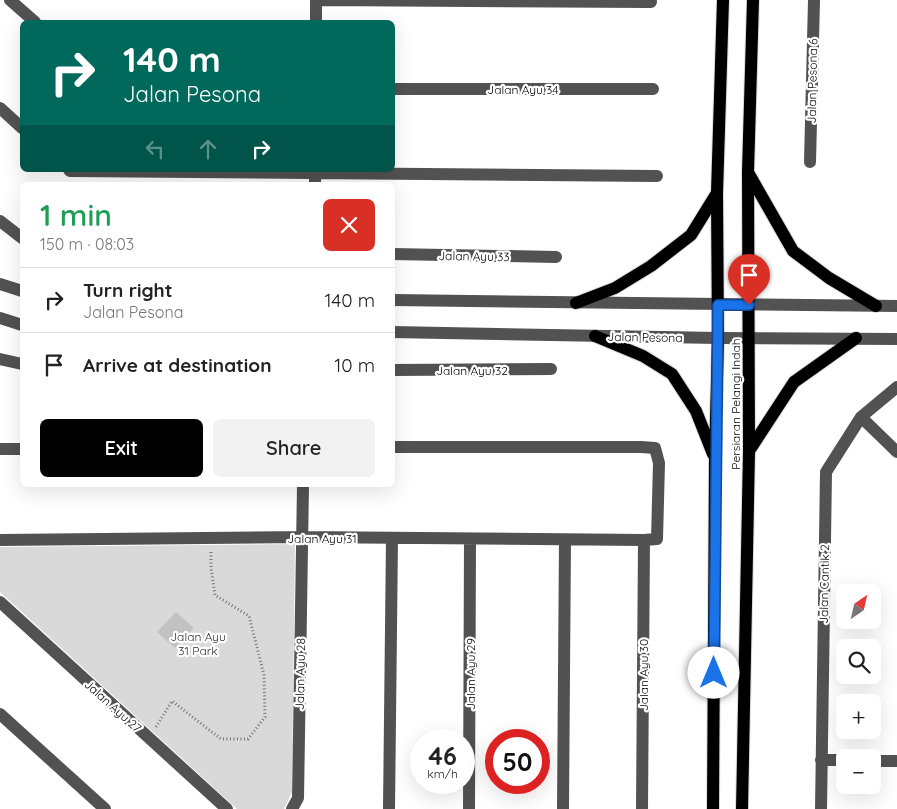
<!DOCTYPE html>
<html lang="en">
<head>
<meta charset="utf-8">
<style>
  :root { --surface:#fff; --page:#f2f2f2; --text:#222; --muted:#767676; --line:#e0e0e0; --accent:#000 }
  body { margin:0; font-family:Quicksand,sans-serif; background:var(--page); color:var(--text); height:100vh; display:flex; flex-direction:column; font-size:19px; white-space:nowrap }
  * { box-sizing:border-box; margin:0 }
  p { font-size:16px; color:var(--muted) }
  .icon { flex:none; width:28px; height:28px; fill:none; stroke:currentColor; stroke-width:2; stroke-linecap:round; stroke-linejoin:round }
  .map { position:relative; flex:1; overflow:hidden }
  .drawer { position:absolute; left:20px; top:182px; width:375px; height:305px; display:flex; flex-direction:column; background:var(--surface); border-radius:8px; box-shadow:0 5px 20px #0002 }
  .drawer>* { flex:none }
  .banner { position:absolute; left:20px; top:20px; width:375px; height:152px; border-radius:8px; box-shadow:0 5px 20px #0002; background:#00695c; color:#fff; overflow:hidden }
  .needle { width:32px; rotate:34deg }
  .fabs { position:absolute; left:836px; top:584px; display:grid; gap:10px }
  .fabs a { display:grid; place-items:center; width:45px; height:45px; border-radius:8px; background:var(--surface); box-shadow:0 5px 20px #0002; font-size:25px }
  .speed { position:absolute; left:410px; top:729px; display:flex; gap:10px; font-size:25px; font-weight:700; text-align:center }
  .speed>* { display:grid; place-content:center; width:65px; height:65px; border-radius:50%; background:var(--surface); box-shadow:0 5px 20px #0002; line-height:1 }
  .speed small { font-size:12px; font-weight:400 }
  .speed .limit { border:8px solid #d22; background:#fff; color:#111 }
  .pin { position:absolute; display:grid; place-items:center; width:42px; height:42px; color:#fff; margin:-51px -21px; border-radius:50% 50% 50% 0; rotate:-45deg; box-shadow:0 0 5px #0007 }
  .pin .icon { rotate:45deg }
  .me { position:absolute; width:55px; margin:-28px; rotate:0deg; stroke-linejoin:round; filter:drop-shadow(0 0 4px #0008) }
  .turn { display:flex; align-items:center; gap:18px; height:105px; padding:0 20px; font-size:22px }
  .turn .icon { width:65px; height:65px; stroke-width:2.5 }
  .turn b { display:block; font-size:35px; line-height:42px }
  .lanes { display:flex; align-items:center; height:48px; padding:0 20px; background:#0003; justify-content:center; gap:25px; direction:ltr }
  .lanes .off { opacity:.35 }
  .round { display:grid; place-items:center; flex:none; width:52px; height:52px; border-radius:8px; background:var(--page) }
  .overview { display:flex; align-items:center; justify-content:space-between; height:85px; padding:0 20px }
  h1 { font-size:30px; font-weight:600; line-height:38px; color:#1e9e55 }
  .button { display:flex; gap:10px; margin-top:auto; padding:10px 20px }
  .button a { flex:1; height:58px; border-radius:8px; background:var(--accent); color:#fff; font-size:20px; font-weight:600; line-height:58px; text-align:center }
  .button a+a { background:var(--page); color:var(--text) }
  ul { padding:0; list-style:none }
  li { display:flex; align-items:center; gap:15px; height:65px; padding:0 20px; border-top:1px solid var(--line) }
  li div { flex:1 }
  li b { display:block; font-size:19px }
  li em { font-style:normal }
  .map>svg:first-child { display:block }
</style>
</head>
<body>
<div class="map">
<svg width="897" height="809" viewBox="0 0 897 809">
  <rect width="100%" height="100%" fill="#fff"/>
  <path fill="#d9d9d9" d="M295,544L292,792L284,809H237L0,592V547Z"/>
  <path fill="#c2c2c2" d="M176,612L194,628L175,648L157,632Z"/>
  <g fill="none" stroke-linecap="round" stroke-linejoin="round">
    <g stroke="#dbdbdb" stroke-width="14">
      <path id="major" d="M749,174L793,251L829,278L876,306
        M576,303L615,288L651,266L691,235L717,193
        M595,336L643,356L672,374L696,411L713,454
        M749,451L794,382L856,338
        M713,809L715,459L718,338L717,193L723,0
        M742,809L749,451L748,172L753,0"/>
    </g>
    <path stroke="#747474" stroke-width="3" stroke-dasharray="1 2.5" stroke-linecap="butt" d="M156,727L172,701L221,739H248L265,717L264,675L249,616L215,595L211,568V552"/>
    <path stroke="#525252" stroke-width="12" d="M10,0L35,22
      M321,0L651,2
      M316,22V0
      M392,89H653
      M0,108L22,128
      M810,162L814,0
      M69,170L70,171L657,176
      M315,185V170
      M0,221L22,238
      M392,254L556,257
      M0,284L22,291
      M392,300L897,306
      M0,318L22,325
      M392,332L718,338L897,339
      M0,359L22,364
      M392,370L551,369
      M861,417L897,452
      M0,449H22
      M0,540L302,537L644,540L657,539L659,463L655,448L641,447H392
      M0,602L227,809
      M0,714L105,809
      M821,760H845
      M872,761H897
      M292,809L298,798L303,485
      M389,809L392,538
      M469,809L470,539
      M563,809L565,540
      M642,809L644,540
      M821,809L826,472L861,417L897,387"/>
    <use href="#major" stroke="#000" stroke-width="12"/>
  </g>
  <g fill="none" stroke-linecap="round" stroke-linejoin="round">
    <g stroke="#114b97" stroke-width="12">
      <path id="route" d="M714,673L718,305H749"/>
    </g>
    <use href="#route" stroke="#1a73e8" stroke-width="9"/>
  </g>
  <g text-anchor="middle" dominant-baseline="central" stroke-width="4.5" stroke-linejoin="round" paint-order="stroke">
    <g font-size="12" fill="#000" stroke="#fff">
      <text transform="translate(812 81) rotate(-89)">Jalan Pesona 6</text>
      <text x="523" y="89">Jalan Ayu 34</text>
      <text transform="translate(474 256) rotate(1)">Jalan Ayu 33</text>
      <text transform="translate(645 337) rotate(1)">Jalan Pesona</text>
      <text x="472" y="370">Jalan Ayu 32</text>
      <text transform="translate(735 404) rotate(-90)">Persiaran Pelangi Indah</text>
      <text x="322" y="538">Jalan Ayu 31</text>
      <text transform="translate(824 584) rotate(-89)">Jalan Cantik 2</text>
      <text transform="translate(300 674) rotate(-89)">Jalan Ayu 28</text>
      <text transform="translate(470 674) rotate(-90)">Jalan Ayu 29</text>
      <text transform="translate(643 675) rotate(-90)">Jalan Ayu 30</text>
      <text transform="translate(113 706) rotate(42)">Jalan Ayu 27</text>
    </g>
    <g font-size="12" fill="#303030" stroke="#fff">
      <text x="198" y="636">Jalan Ayu<tspan x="198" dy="14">31 Park</tspan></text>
    </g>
  </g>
</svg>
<div class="fabs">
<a><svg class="needle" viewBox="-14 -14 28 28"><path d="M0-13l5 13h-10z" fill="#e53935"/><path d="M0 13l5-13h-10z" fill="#767676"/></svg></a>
<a><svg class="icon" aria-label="search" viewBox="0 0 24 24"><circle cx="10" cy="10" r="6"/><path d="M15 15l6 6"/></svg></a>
<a>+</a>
<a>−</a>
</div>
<div class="speed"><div>46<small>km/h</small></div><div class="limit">50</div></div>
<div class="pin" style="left:749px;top:305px;background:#d93025"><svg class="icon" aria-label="arrive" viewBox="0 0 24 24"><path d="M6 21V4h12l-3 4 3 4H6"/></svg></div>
<svg class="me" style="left:714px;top:673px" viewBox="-20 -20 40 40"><circle r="19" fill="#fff"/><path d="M0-13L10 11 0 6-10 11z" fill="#1a73e8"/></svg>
<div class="banner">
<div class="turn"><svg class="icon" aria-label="right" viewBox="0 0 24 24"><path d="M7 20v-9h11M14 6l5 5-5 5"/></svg><div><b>140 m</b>Jalan Pesona</div></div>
<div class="lanes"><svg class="icon off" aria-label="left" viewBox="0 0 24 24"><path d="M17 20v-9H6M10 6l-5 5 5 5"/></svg><svg class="icon off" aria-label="ahead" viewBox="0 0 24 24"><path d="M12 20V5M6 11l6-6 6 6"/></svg><svg class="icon" aria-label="right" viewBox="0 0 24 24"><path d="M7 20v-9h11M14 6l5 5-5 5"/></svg></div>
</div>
<section class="drawer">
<div class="overview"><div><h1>1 min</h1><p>150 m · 08:03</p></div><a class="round" style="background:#d93025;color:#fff"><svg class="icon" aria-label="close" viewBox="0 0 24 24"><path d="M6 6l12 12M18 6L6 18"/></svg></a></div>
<ul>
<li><svg class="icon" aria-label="right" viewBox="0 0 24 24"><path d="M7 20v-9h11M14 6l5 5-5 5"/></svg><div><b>Turn right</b><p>Jalan Pesona</p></div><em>140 m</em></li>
<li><svg class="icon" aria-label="arrive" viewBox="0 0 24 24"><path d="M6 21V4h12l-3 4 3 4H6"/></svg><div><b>Arrive at destination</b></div><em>10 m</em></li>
</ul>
<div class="button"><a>Exit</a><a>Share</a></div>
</section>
</div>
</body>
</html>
